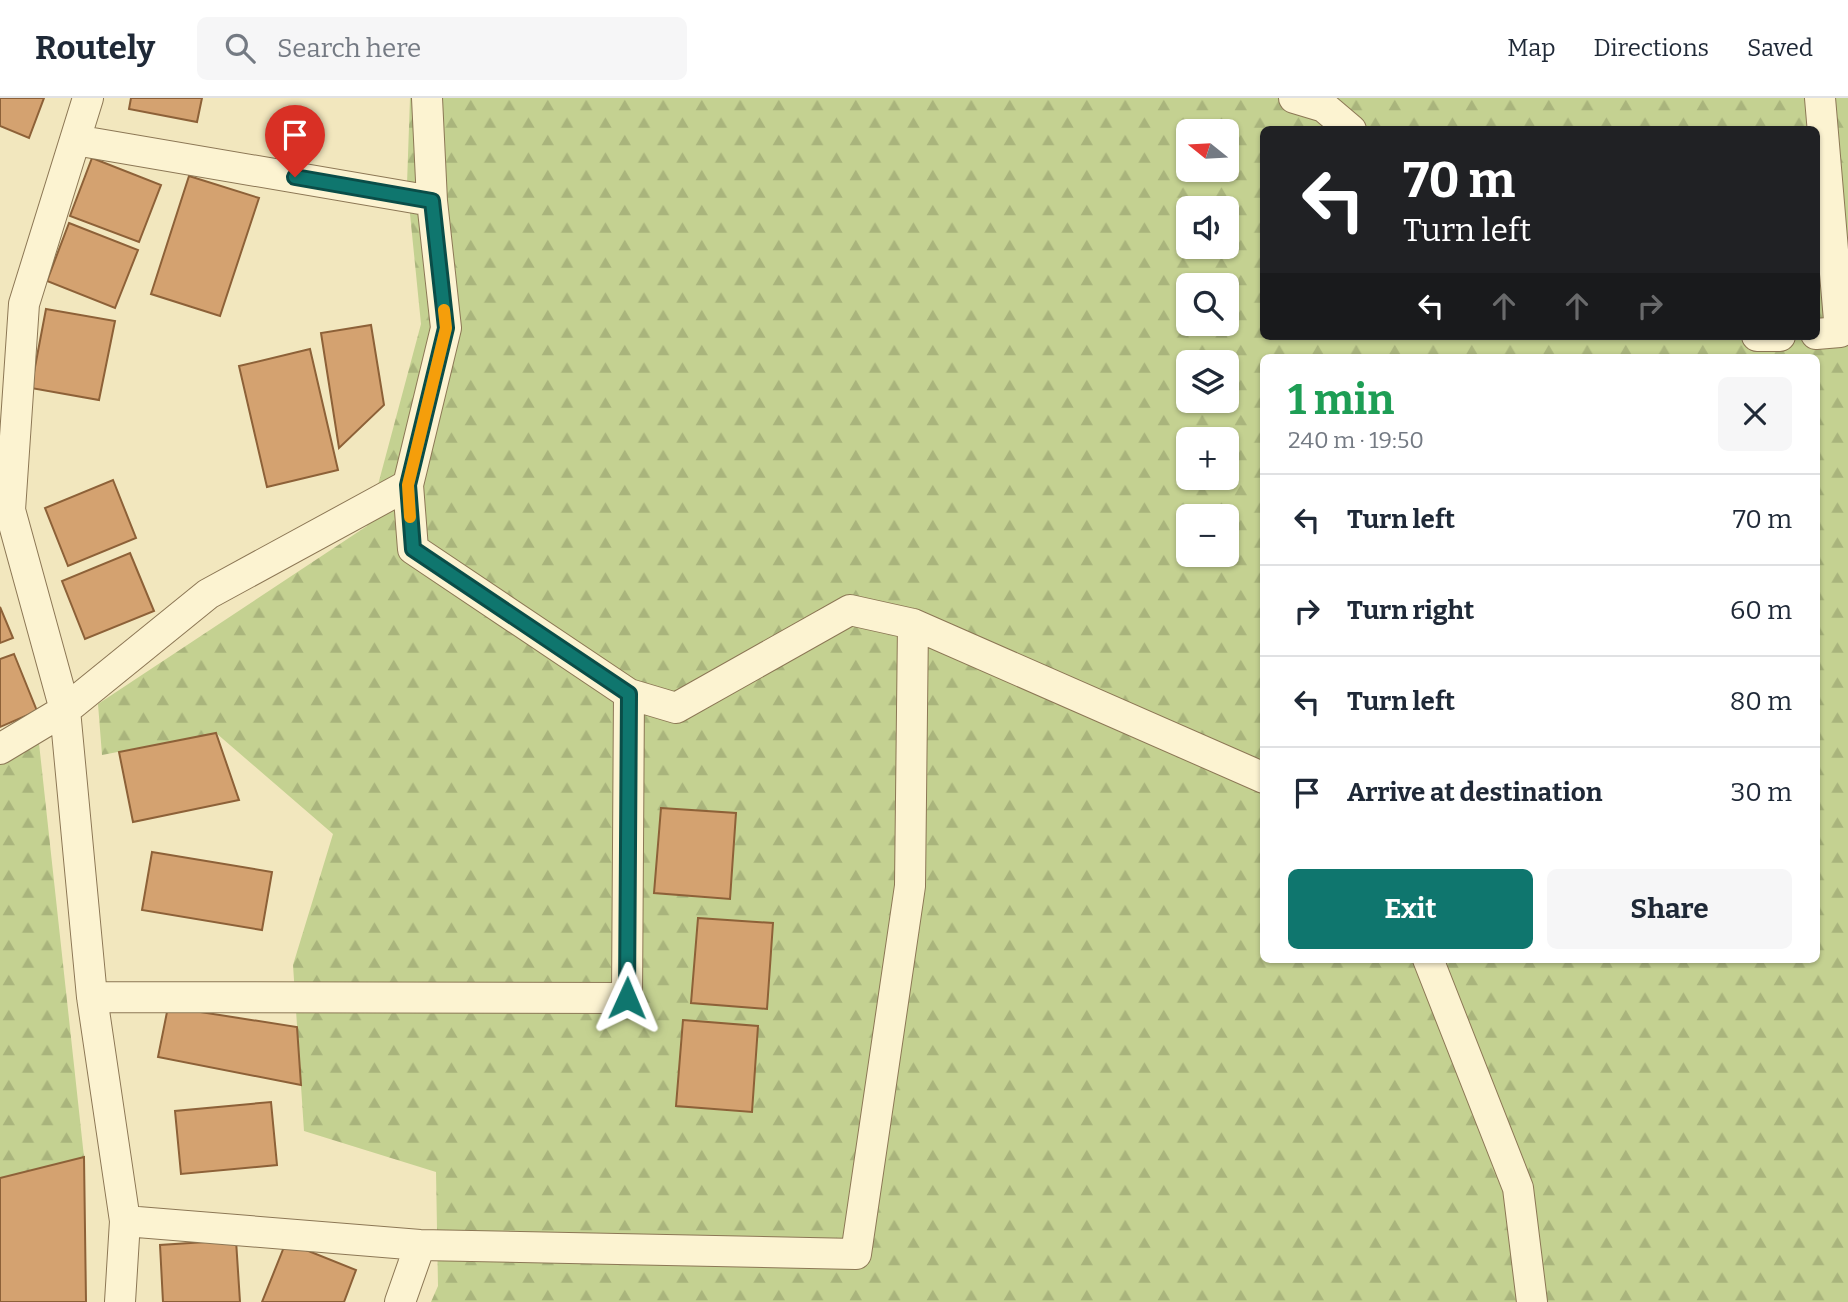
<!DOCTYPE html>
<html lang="en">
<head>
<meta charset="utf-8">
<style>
  :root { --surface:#fff; --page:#f6f6f7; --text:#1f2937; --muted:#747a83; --line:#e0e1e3; --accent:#0f766e }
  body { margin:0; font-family:Bitter,serif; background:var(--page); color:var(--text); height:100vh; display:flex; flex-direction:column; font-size:26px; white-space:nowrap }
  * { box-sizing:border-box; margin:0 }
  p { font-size:23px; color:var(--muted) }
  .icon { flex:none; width:38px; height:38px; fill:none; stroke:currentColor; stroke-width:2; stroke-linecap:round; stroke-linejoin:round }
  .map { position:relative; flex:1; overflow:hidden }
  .panel { position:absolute; left:1260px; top:256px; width:560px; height:609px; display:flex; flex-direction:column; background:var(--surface); border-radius:10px; box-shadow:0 2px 5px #0004 }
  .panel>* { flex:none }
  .guide { position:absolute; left:1260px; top:28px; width:560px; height:214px; border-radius:10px; box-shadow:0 2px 5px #0004; background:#202124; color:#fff; overflow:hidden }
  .needle { width:46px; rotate:288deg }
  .tools { position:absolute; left:1176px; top:21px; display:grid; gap:14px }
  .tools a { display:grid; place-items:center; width:63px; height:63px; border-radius:10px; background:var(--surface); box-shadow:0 2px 5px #0004; font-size:35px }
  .pin { position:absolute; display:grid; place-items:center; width:60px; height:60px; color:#fff; margin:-72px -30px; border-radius:50% 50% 50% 0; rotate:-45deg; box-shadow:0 0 7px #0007 }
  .pin .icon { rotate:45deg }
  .me { position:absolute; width:77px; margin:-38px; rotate:1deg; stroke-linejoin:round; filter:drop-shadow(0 0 5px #0008) }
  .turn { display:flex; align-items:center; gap:24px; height:147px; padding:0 28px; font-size:32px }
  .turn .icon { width:91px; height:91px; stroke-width:2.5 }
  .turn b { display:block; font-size:49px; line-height:60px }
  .lanes { display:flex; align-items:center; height:66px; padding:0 28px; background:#0003; justify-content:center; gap:35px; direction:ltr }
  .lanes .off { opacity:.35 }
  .round { display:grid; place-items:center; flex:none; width:74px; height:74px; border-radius:10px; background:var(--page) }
  .summary { display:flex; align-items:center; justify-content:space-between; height:119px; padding:0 28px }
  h1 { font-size:42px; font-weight:700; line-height:52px; color:#1e9e55 }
  .button { display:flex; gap:14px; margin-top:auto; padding:14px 28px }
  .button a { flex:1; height:80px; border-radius:10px; background:var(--accent); color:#fff; font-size:28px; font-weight:700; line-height:80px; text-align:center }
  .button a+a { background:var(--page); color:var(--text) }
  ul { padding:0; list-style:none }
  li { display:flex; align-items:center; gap:21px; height:91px; padding:0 28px; border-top:2px solid var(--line) }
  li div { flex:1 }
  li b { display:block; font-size:26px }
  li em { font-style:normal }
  header { display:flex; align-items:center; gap:42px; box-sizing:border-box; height:98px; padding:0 35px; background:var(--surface); border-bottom:2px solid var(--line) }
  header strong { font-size:33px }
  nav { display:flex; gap:38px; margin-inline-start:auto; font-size:24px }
  .search { width:490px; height:63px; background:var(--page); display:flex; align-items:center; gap:18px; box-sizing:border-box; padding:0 24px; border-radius:10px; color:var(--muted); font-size:26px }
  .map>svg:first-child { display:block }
</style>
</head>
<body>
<header>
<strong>Routely</strong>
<div class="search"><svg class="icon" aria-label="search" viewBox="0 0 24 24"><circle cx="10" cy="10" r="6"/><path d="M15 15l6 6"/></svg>Search here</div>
<nav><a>Map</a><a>Directions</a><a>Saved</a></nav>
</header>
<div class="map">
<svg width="1848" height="1204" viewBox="0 0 1848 1204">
  <defs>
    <pattern id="forest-firs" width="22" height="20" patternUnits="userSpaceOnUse" patternTransform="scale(1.75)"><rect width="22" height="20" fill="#c4d191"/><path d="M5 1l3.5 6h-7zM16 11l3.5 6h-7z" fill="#a9b47c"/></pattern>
  </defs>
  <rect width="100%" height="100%" fill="#f2e7be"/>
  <path fill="url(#forest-firs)" fill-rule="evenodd" d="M410,0H1848V1204H431L438,1188L436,1074L304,1033L293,867L333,736L216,635L102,657L98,606L367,428L421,226L407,86ZM1264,32H1816V238H1264ZM1188,33H1227V72H1188ZM1188,110H1227V149H1188ZM1188,187H1227V226H1188ZM1264,259H1816V861H1264ZM1188,264H1227V303H1188ZM1188,341H1227V380H1188ZM1188,418H1227V457H1188Z
    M38,636L84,1059L0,1080V660Z"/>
  <path fill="#d4a270" stroke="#8d6138" stroke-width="2" d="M0,0H44L29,40L0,28Z
    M131,0H202L197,24L129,11Z
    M92,60L161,87L139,144L70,118Z
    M189,78L259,100L220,218L151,196Z
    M69,125L138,152L115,210L47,183Z
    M46,211L115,223L99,302L31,290Z
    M371,227L384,307L339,350L321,235Z
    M310,251L338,372L267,389L239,268Z
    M113,382L136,440L68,468L45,410Z
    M130,455L154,513L85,541L62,483Z
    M0,509L13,540L0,545Z
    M14,556L37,613L0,629V561Z
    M216,635L239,702L133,724L119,654Z
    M661,710L736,715L730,801L654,795Z
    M152,754L272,774L262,832L142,812Z
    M698,820L773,825L767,911L691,905Z
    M168,909L297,929L301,987L158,959Z
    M683,922L758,928L752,1014L676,1008Z
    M271,1004L277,1067L181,1076L175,1013Z
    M84,1059L86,1204H0V1080Z
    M236,1142L240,1204H163L160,1147Z
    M286,1144L356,1172L344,1204H262Z"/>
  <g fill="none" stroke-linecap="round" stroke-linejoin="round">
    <g stroke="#8c7755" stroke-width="32">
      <path id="minor" d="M88,0L24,206L10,412L65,612L92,899L125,1123L120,1204
        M1294,0L1324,9L1351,32
        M75,42L432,103
        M1816,236L1840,234L1820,0
        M1757,238H1780
        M913,526L1264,680
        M0,651L65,612L208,496L408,387L446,230L432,103L427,0
        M1428,861L1518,1090L1532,1204
        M92,899L627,900L629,596L413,451L408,387
        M125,1123L420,1147L856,1156L910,788L913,526L850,512L676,610L629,596
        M400,1204L420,1147"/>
    </g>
    <use href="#minor" stroke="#fcf3d1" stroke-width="30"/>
  </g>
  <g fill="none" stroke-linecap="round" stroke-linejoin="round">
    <g stroke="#0a4d48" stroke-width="18">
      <path id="route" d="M295,79L432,103L446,230L408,387L413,451L629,596L627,900"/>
    </g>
    <use href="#route" stroke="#0f766e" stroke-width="12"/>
    <path stroke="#f59e0b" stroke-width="12" d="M410,419L408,387L446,230L444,212"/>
  </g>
</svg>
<div class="tools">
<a><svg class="needle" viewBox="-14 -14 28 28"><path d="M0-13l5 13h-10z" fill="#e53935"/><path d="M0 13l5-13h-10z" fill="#747a83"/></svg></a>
<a><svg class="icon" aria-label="sound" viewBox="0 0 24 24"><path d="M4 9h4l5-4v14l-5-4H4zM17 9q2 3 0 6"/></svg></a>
<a><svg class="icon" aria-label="search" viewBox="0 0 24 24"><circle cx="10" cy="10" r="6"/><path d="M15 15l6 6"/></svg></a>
<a><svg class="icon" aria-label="layers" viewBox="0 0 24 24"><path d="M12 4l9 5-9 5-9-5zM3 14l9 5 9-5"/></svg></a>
<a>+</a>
<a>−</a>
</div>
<div class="pin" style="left:295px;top:79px;background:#d93025"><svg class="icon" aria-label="arrive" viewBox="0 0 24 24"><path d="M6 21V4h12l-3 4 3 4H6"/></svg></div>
<svg class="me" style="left:627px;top:900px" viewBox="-20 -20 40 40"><path d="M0-17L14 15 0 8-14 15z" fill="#0f766e" stroke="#fff" stroke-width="4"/></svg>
<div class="guide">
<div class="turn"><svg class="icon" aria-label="left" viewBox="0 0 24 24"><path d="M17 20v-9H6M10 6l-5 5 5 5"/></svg><div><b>70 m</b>Turn left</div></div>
<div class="lanes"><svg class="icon" aria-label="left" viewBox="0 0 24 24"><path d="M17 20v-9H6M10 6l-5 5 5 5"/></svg><svg class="icon off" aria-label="ahead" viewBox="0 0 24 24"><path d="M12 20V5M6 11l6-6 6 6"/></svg><svg class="icon off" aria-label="ahead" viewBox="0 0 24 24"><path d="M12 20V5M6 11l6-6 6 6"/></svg><svg class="icon off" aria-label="right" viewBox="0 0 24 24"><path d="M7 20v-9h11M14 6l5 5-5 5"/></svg></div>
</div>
<section class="panel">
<div class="summary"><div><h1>1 min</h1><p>240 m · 19:50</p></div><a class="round"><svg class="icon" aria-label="close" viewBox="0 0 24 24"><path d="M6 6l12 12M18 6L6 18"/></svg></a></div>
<ul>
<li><svg class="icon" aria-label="left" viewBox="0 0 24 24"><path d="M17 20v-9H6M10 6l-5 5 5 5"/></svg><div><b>Turn left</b></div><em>70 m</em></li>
<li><svg class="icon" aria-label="right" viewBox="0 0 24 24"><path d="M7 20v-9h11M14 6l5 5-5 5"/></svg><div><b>Turn right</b></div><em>60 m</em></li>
<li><svg class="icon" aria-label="left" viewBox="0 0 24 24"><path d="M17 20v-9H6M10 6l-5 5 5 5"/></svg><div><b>Turn left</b></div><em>80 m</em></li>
<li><svg class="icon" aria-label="arrive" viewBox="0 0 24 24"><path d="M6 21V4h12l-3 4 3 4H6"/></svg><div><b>Arrive at destination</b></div><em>30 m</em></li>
</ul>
<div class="button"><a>Exit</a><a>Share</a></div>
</section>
</div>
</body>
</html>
